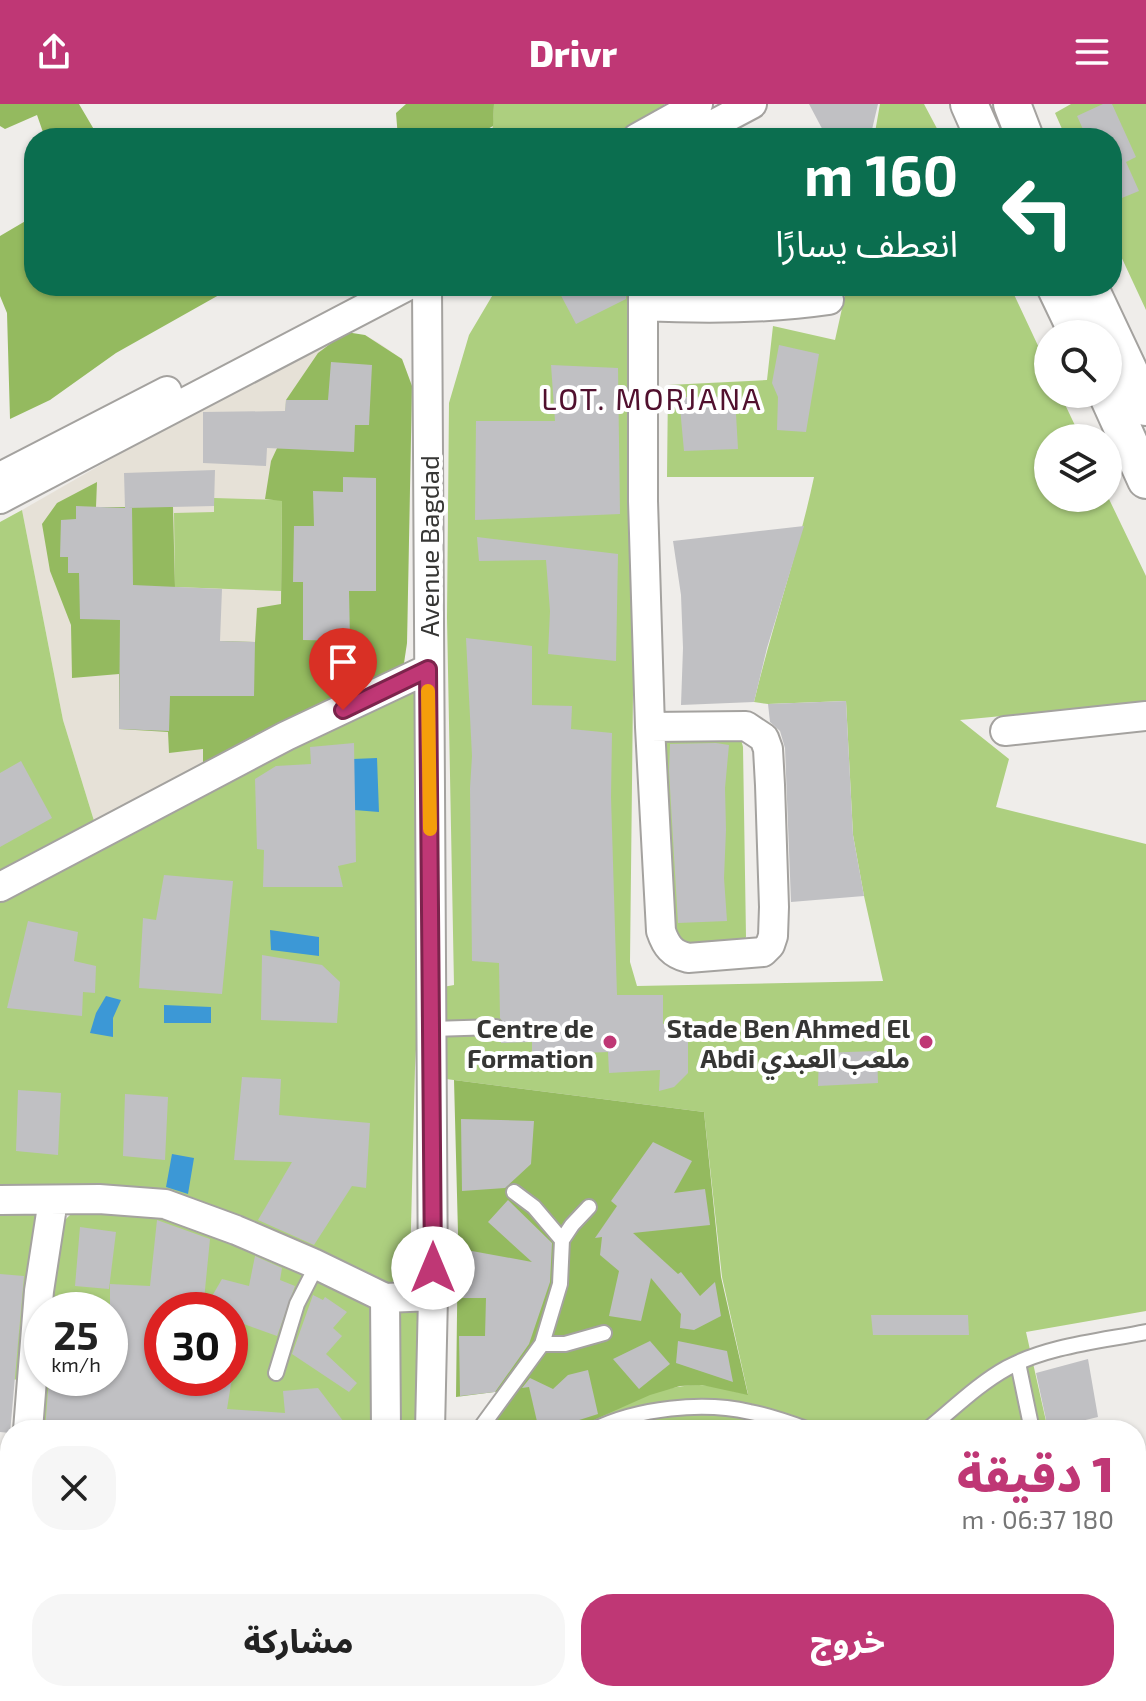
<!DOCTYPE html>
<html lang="ar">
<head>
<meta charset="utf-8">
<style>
  :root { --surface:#fff; --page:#f6f6f6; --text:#222; --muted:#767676; --accent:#bf3775 }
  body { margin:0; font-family:"Exo 2","Noto Sans Arabic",sans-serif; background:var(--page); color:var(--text); direction:rtl; height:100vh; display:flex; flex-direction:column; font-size:30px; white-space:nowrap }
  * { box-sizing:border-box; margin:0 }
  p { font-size:26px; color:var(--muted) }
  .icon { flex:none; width:44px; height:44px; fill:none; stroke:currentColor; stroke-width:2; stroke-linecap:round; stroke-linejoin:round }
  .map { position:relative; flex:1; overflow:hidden; direction:ltr }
  .panel { position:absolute; left:0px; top:1316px; width:1146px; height:282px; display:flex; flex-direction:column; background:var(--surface); border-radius:32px 32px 0 0; box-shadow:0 2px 6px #0004; direction:rtl }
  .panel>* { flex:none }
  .top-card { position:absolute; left:24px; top:24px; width:1098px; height:168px; border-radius:32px; box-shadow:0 2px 6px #0004; direction:rtl; background:#0b6e4f; color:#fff; overflow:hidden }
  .fabs { position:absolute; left:1034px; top:216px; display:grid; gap:16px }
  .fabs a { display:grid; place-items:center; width:88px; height:88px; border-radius:50%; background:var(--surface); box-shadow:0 2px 6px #0004; font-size:40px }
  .speed { position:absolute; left:24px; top:1188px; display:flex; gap:16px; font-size:40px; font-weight:700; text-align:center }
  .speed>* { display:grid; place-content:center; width:104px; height:104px; border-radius:50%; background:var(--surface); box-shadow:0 2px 6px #0004; line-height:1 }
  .speed small { font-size:20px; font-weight:400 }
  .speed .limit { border:12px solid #d22; background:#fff; color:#111 }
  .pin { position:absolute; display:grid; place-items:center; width:68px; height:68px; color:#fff; margin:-82px -34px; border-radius:50% 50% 50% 0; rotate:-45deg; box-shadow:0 0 8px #0007 }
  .pin .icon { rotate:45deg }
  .me { position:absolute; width:88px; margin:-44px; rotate:0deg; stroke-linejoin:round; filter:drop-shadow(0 0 6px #0008) }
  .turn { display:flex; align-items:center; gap:28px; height:168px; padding:0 32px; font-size:36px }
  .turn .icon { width:104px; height:104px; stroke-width:2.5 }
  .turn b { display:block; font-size:56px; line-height:68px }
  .round { display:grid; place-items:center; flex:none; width:84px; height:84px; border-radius:32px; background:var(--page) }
  .summary { display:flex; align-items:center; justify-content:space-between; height:136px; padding:0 32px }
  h1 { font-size:48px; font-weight:800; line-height:60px; color:var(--accent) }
  .cta { display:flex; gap:16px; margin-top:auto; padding:16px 32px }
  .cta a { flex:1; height:92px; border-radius:32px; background:var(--accent); color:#fff; font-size:32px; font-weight:800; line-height:92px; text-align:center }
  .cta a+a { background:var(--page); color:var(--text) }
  header { display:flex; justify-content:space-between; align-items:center; height:104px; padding:0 32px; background:var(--accent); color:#fff; font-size:36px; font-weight:800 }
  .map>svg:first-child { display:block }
</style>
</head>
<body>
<header><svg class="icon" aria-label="menu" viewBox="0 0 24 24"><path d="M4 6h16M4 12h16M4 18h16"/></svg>Drivr<svg class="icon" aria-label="share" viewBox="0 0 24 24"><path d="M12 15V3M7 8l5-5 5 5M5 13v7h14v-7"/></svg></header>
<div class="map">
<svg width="1146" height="1597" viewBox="0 0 1146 1597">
  <rect width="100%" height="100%" fill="#efedea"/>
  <path fill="#e6e1d7" d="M327,231H365L379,239L402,255L412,282L407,539L404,559L95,720L63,616L22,406Z"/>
  <path fill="#adcf7f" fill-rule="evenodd" d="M494,0H665L655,11L612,34H492Z
    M880,0H924L942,34H874Z
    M1071,0H1146V206L1112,133V34H1066L1055,9Z
    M498,182H632L634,501L630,858L637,882L883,877L864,792L853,731L846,597L768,600L754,598C772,522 798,449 814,373H667L668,281L767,276L773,222L835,236L847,182H1010L1048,263V290H1060L1081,334H1048V394L1108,393L1146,472V598L960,616L1009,655L996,703L1146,740V1207L1026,1228L1048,1326H571C610,1308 654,1281 699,1281C715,1281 732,1288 748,1290L722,1173L704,1008L446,975L443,883L454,881L447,514L449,299L469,231Z
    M214,394L282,396L281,487L175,483L174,409L214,408Z
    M22,406L63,616L95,720L0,775V418Z
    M417,579L423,816L415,964L410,1162L389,1181L241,1115L0,1087V795Z
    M741,635L743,643L746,833L742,839L734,841L674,840L664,636Z
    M28,1103L41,1118L20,1276L0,1274V1106Z
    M78,1105L162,1108L376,1197L375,1326H38L42,1274H110V1206H45C49,1172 45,1125 78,1105ZM162,1206H230V1274H162Z
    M388,1206L428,1208L425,1326H390Z
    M1136,1383L1146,1384V1597H435L436,1588H1136Z
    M0,1410L10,1418V1547L0,1545Z
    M157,1588H361L360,1597H163Z"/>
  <path fill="#94ba5f" d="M0,0H79L99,34H45L37,11L5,25L0,22Z
    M406,0H494L493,22L472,34H398L396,9Z
    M34,112V182H235L116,249L50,296L10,315L7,209L0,192V132Z
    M346,228L365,231L402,255L412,282L407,539L404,559L392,572L203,667V645L169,649L168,628L119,625V570L72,574L71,521L50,467L42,420L57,399L97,378L96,403H173L175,483L220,537L255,538L257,504L281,500L282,397L265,395L271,357L285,327L286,296L318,249Z
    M454,976L704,1008L721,1173L748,1291L702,1281L680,1282L650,1291L571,1326H488L509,1299V1293L502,1287L456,1293L458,1129Z"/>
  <path fill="#3c98d6" d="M377,654L379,708L354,706L353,655Z
    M270,826L319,833V852L271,846Z
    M106,892L121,896L113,914V933L90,929L96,909Z
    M164,901L211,903V919H164Z
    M172,1050L194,1054L188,1090L166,1083Z"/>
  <path fill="#c0c0c3" d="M809,0H878L870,34H827Z
    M1103,0H1112L1136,53L1126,58L1139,87L1112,98V34H1087L1077,12Z
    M556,182H626V195L576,220Z
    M779,241L819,250L806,328L777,326L778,293L772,279Z
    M331,258L372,261L369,321H355L354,348L267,344L266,362L203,359V308L285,307L286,296H328Z
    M551,261L618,264L620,410L475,416L476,317H555Z
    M679,293H735L738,345L684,347Z
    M215,366L214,402L127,404H132L133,481L222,485L220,537L255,538L254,592H170L169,627L119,625L120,516L80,515L79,469H68V453H60L61,416L76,415V402L125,404L124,369Z
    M343,373L376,374V487H349L350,537L303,536V478H293L294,422H314L313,387L343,388Z
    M804,422L767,544L754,598L681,601L683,544L681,491L673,437Z
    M477,433L618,450L616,557L548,550L550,507L546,456L479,457Z
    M466,534L532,542V601L572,602L571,625L612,629L611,693L617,891H663V920L688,922V969L674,983L659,987L660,966L609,969L608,948L532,951V938L501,939V932L506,923L500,914L499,859L472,857L470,684L472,652Z
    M846,597L853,731L864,792L791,798L785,644L780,627L770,618L768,600Z
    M354,639L356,758L338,762L343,783H263L264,746L257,745L255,675L276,662L311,660L310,643Z
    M716,639L729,641L725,684L726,726L724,774L727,817L678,819L669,667L670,640Z
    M21,657L52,714L0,743V669Z
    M164,771L233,777L222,890L139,884L143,814L156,816Z
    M28,817L78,828L74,857L96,862L95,889L83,888L82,912L7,904Z
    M262,851L322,861L340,878L337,919L261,916Z
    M877,947L878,979L818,982L819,949Z
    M242,973L281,975L279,1011L370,1019L366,1084L352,1082L314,1141L258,1116L292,1058L234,1056Z
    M18,986L61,989L58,1051L16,1047Z
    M125,990L168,993L165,1056L123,1052Z
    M461,1015L534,1017L531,1060L505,1084L462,1087Z
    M653,1038L692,1057L674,1089L705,1085L710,1121L633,1129L678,1170L681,1168L700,1192L715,1178L721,1212L694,1226L680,1224L681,1210L651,1174L641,1217L609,1212L619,1167L600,1151L602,1133L595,1134L617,1102L611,1097Z
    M508,1096L552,1139L550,1178L529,1240L495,1288L460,1292L459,1232H485L486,1194H463L461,1145L532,1158L488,1118Z
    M157,1116L210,1135L203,1206H162V1274H232L227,1305L285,1309L283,1287L318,1284L350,1326H45L49,1274H110V1180L150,1182Z
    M80,1123L116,1128L109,1185L75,1182Z
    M255,1152L282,1164L280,1176L295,1182L277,1232L230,1215V1206H204L222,1175L249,1182Z
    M0,1170L24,1172L10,1329L0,1328Z
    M313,1191L323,1196L325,1193L347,1208L333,1224L342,1232L326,1250L357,1279L349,1288L292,1250Z
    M871,1211H968L969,1231H873Z
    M650,1237L670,1260L639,1285L613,1255Z
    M678,1237L727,1247L733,1278L676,1259Z
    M1088,1255L1098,1313L1048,1325L1036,1269Z
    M588,1266L598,1310L548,1326H539L529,1283L522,1284L530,1274L553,1285L568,1271Z"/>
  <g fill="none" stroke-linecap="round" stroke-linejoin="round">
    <g stroke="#a4a29f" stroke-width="18">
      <path id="service" d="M432,925L496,923
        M514,1088L534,1103L562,1136
        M542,1240H565L604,1229
        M1018,1259L1032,1326
        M276,1269L297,1200L317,1161
        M479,1326L542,1240L560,1180L562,1136L572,1121L589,1103
        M593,1326C638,1304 702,1297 750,1308C770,1312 790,1319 809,1326
        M927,1326C953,1305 978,1280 1007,1264C1047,1242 1101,1237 1146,1228"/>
    </g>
    <g stroke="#a4a29f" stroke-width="32">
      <path id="minor" d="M637,34L698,0
        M688,34L752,0
        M427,182L433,1192L430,1326
        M643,182V397L650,623L661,827C666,842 672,850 688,854L763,848L770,841L773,832L774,803L770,681L768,645L764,634L746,622L650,623
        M644,202C706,205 767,205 829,196
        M0,373L167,287
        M0,395L407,182
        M1005,627L1146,612
        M0,783L286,632L428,565
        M0,1096L99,1095L165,1100L236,1126L313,1159L385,1194L433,1192
        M385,1194L386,1326
        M28,1326L39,1187L53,1096
        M147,1588L154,1597
        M378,1597V1588
        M414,1597V1588"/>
    </g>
    <g stroke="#a4a29f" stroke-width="40">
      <path id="tertiary" d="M969,0L984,34
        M1012,0L1025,34
        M1055,182L1078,230
        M1089,182L1146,303
        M1107,290L1146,376"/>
    </g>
    <use href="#service" stroke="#fff" stroke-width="14"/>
    <use href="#minor" stroke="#fff" stroke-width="28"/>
    <use href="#tertiary" stroke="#fff" stroke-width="36"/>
  </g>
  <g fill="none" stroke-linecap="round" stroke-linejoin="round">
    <g stroke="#7c244c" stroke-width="20">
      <path id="route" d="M343,606L428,565L433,1164"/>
    </g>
    <use href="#route" stroke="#bf3775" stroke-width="14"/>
    <path stroke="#f59e0b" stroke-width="14" d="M428,587L430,725"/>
  </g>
  <g fill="#bf3775" stroke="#fff" stroke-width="3">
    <circle cx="610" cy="938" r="8"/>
    <circle cx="926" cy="938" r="8"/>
  </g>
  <g text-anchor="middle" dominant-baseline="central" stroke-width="8" stroke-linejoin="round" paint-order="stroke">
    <g font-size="26" fill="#363634" stroke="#fff">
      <text transform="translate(428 442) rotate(-90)">Avenue Bagdad</text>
    </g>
    <g font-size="26" font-weight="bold" fill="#363634" stroke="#fff" text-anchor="end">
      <text x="594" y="923">Centre de<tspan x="594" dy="30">Formation</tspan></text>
      <text x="910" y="923">Stade Ben Ahmed El<tspan x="910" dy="30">Abdi ملعب العبدي</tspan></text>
    </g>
    <g font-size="30" letter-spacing="2" fill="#51102e" stroke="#fff">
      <text x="652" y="294">LOT. MORJANA</text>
    </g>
  </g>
</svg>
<div class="fabs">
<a><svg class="icon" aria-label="search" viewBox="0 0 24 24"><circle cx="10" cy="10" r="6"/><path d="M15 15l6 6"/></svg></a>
<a><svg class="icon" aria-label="layers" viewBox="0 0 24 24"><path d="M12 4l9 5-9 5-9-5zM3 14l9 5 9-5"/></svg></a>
</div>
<div class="speed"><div>25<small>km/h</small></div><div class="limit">30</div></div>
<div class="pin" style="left:343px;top:606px;background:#d93025"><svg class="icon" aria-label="arrive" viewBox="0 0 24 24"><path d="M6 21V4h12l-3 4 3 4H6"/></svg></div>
<svg class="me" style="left:433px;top:1164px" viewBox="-20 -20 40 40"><circle r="19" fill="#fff"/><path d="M0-13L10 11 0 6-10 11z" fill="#bf3775"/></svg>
<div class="top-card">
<div class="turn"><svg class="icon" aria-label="left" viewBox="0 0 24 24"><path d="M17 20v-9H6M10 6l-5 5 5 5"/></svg><div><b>160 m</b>انعطف يسارًا</div></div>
</div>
<section class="panel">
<div class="summary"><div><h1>1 دقيقة</h1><p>180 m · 06:37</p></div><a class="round"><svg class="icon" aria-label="close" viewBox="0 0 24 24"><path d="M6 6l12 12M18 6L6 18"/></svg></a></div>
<div class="cta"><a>خروج</a><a>مشاركة</a></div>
</section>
</div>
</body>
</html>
